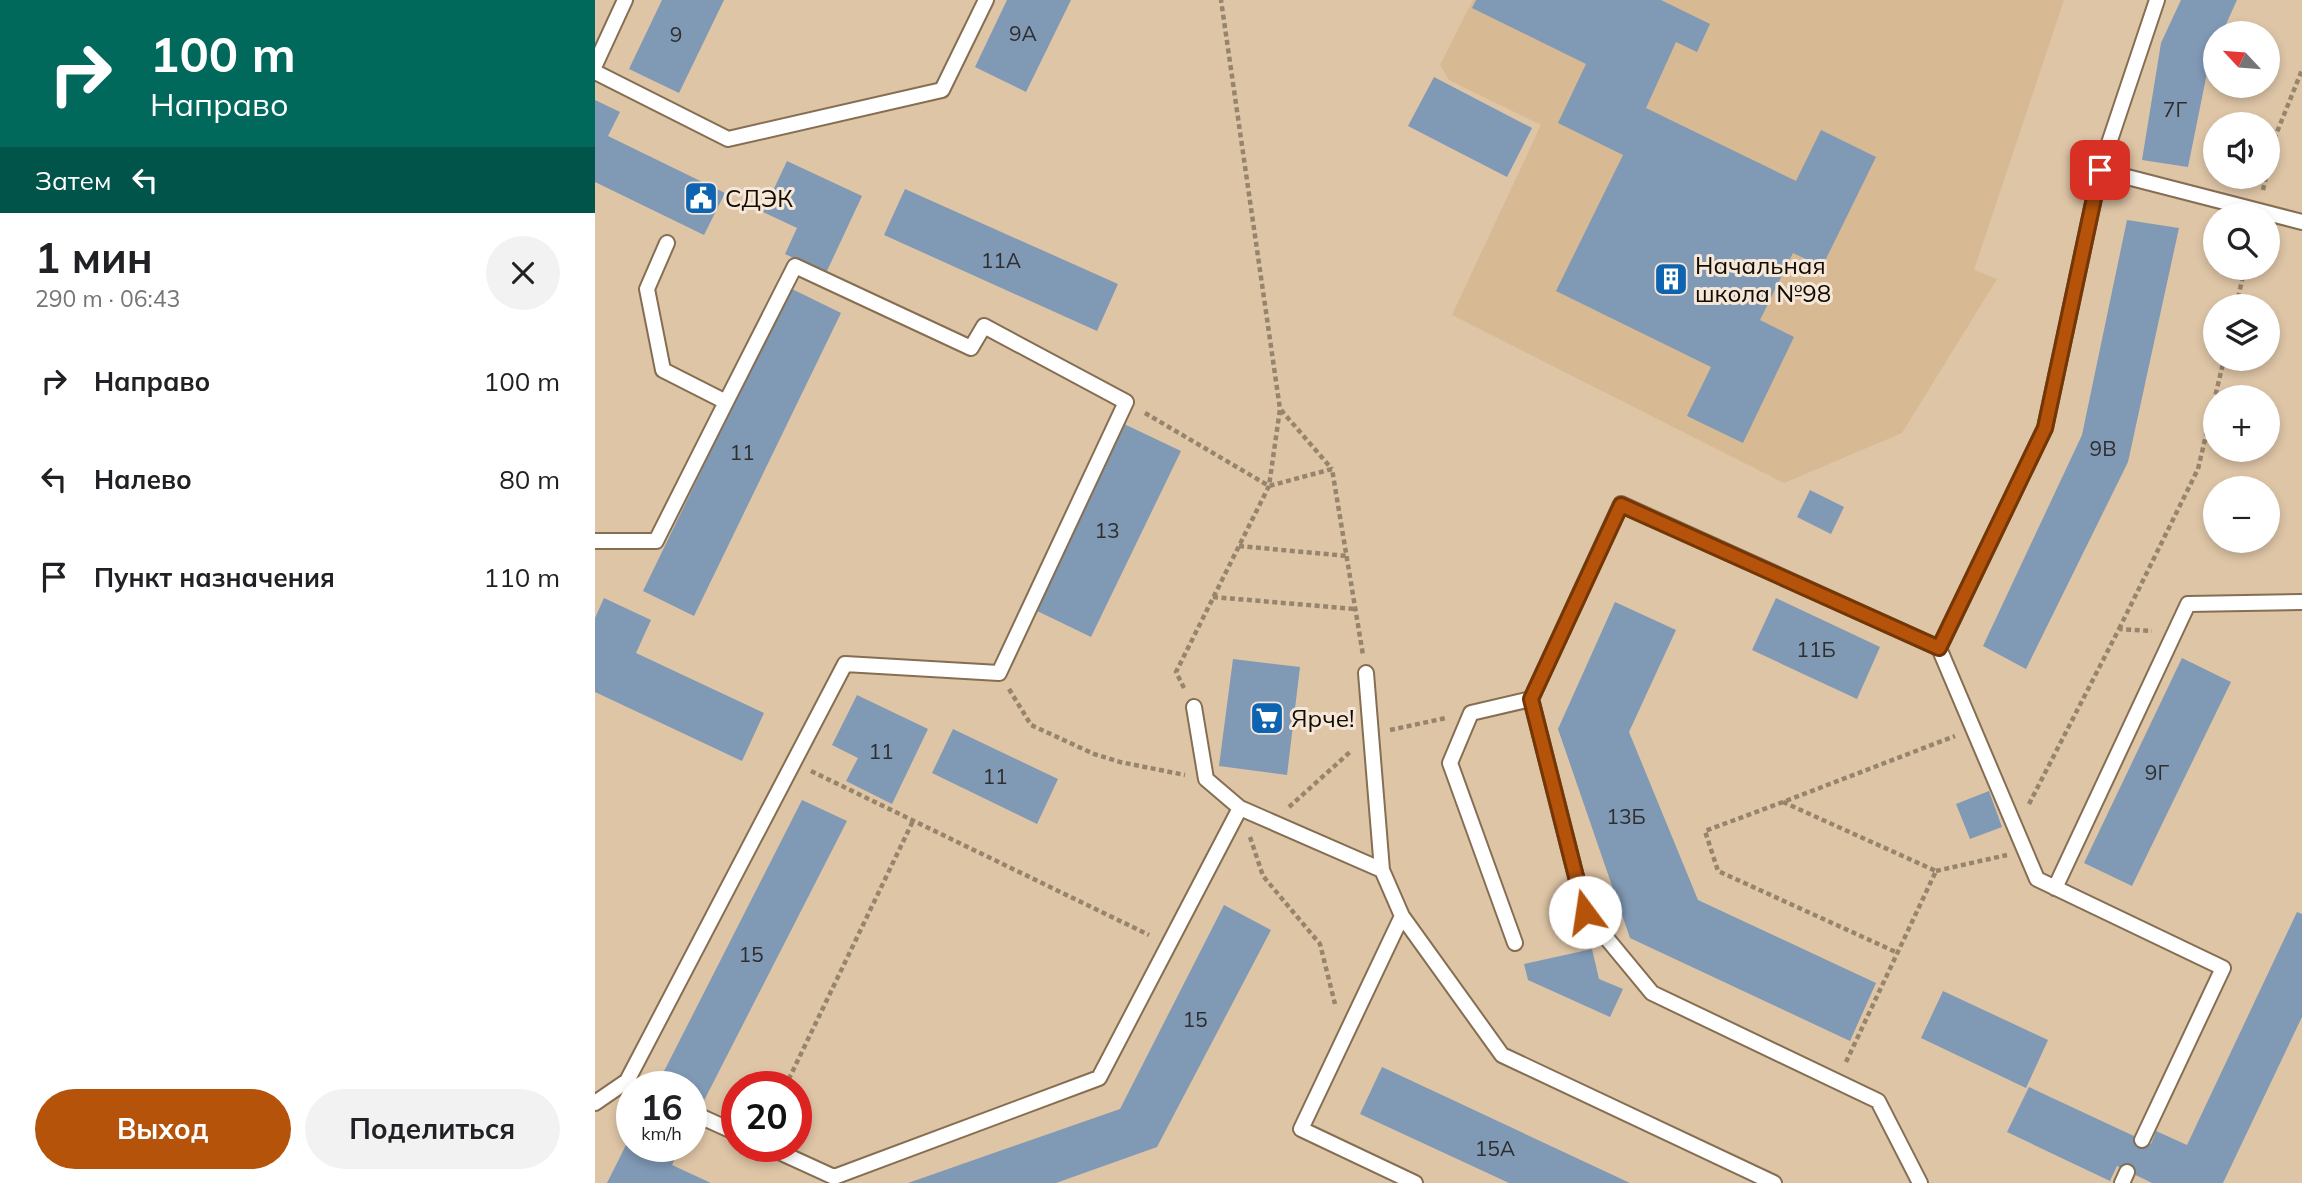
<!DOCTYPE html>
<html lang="ru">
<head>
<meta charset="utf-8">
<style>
  :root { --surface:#fff; --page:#f2f2f2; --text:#202124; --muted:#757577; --accent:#b45309 }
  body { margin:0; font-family:Mulish,sans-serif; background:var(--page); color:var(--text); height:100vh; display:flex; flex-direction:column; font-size:26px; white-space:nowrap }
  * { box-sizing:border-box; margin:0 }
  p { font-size:23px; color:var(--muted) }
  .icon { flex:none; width:38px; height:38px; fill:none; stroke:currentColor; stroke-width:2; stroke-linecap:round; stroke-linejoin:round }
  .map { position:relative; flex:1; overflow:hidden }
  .details { display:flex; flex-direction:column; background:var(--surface); width:595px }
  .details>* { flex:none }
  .top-card { background:#00695c; color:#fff; overflow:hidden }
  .needle { width:46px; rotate:296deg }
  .tools { position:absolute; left:1608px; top:21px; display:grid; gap:14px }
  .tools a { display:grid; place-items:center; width:77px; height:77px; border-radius:50%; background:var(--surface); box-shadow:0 4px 10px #0003; font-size:35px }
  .speed { position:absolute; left:21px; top:1071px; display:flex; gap:14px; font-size:35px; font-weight:700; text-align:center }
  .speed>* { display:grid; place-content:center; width:91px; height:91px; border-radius:50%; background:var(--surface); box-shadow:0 4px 10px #0003; line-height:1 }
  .speed small { font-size:18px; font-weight:400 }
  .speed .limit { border:10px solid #d22; background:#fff; color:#111 }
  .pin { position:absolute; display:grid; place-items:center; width:60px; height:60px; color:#fff; margin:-30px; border-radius:14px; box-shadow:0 4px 10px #0006 }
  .me { position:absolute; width:77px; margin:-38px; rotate:346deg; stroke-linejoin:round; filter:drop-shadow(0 0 5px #0008) }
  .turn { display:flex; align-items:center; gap:24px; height:147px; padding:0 35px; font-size:32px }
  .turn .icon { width:91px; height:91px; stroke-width:2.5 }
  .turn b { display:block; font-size:49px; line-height:60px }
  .then { display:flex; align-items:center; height:66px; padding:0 35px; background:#0003; gap:14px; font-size:26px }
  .round { display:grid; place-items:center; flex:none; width:74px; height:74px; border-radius:37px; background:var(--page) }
  .overview { display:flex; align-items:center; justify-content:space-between; height:119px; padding:0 35px }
  h1 { font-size:42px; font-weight:700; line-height:52px }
  .cta { display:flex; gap:14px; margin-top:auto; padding:14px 35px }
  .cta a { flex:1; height:80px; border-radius:42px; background:var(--accent); color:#fff; font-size:28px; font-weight:700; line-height:80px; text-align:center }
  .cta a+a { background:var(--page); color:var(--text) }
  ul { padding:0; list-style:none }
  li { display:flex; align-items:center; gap:21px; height:98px; padding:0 35px }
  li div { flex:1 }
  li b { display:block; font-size:26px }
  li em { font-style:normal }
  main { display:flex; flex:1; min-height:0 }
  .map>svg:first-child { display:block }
</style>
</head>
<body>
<main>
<section class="details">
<div class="top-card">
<div class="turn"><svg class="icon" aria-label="right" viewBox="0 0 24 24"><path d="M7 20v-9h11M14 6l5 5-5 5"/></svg><div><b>100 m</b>Направо</div></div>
<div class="then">Затем<svg class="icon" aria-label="left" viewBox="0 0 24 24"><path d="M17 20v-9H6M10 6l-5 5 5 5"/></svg></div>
</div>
<div class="overview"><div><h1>1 мин</h1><p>290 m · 06:43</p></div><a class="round"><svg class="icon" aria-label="close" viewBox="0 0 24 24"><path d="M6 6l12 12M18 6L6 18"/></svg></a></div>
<ul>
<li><svg class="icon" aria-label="right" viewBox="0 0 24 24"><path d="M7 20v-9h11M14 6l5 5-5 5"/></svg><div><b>Направо</b></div><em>100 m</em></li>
<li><svg class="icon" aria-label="left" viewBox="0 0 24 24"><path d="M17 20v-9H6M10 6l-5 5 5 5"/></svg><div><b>Налево</b></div><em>80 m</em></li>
<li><svg class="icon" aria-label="arrive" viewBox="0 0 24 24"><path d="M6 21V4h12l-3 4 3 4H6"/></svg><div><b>Пункт назначения</b></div><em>110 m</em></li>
</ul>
<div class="cta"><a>Выход</a><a>Поделиться</a></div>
</section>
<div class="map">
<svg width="1707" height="1183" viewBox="0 0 1707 1183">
  <rect width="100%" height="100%" fill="#dec5a6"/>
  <path fill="#d7b994" d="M878,0H1469L1379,270L1402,279L1307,433L1189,483L857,315L946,125L854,80L845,65Z"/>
  <path fill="#8099b5" d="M67,0H129L84,93L34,69Z
    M412,0H476L431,92L380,67Z
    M881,0H1066L1115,24L1102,52L1081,42L1051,108L1201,181L1226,130L1281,157L1227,267L1198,253L1165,320L1199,337L1148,443L1092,416L1116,367L961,291L1028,155L963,123L991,64L877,8Z
    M1586,0H1642L1627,33H1620V47L1615,58L1593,167L1547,160L1566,43Z
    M839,77L937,128L912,177L813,126Z
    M0,100L25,112L13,136L130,193L109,235L0,182Z
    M192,161L267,196L231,273L190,254L202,228L168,212Z
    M310,189L523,284L502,331L289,235Z
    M1532,220L1584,228L1533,462L1431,669L1388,646L1487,435Z
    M195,288L246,313L99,616L48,591Z
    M529,424L586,451L496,637L438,609Z
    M1215,490L1249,507L1236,534L1202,517Z
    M9,598L56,620L41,653L169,713L147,761L0,692V618Z
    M1181,598L1285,647L1262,699L1157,650Z
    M1020,602L1081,630L1034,732L1103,900L1281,983L1255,1041L1035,938L963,729Z
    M1587,658L1636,682L1537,886L1489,863Z
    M638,659L705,667L692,775L624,766Z
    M262,695L333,729L297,804L251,781L263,758L237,745Z
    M358,729L463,779L442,824L337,773Z
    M1394,791L1407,827L1375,839L1361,804Z
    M207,800L252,821L96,1126V1087H61Z
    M629,905L676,930L562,1147L461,1183H313L525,1109Z
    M1702,912L1707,914V1017L1628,1183H1557L1522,1166L1515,1181L1412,1132L1434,1087L1556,1144L1561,1131L1592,1145Z
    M997,949L1004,979L1028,989L1015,1017L933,980L929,964Z
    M1348,991L1453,1040L1431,1088L1326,1038Z
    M787,1067L1035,1183H914L765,1114Z
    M37,1133V1146H86L77,1165L116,1183H12Z"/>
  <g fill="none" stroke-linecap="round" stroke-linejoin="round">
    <g stroke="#856e52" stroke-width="18">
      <path id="lane" d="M0,65L30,0
        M0,72L133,139L347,90L391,0
        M1505,170L1707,222
        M0,541H61L131,402L68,370L52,289L72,243
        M1344,648L1450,428L1505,170L1562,0
        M771,673L787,870
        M599,707L611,779L645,808
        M1460,888L1593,604L1707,602
        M807,916L907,1055L1179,1183
        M920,943L855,763L876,713L936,699
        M32,1081L250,664L404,673L531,402L389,326L376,348L200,266L131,402
        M0,1103L32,1081L43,1087
        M102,1115L142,1133
        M171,1146L239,1177L504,1078L645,808L787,870L807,916L706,1129L820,1183
        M1325,1183L1283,1101L1057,993L990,912L936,699L1026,504L1344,648L1442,879L1628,968L1547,1140
        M1527,1183L1532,1172"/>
    </g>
    <path stroke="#97846d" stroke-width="4.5" stroke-dasharray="5 3.5" stroke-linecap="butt" d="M1673,164L1678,142L1707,70
      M1668,190L1671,177
      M1641,306L1650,268
      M686,410L737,469
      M550,413L674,486L737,469L768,655
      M644,546L752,556
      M618,597L760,609
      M1524,629L1603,469L1629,359
      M589,688L581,672L674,486L685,409L626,0
      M414,689L436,725L499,754L525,762L590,775
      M795,730L851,718
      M216,771L554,935
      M1188,802L1110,831L1123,871L1303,953
      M1434,804L1524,629L1557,631
      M694,807L755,752
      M655,837L668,876L725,944L740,1004
      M1341,871L1412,855
      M1251,1062L1341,871L1188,802L1360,736
      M190,1087L318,821"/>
    <use href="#lane" stroke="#fff" stroke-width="14"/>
  </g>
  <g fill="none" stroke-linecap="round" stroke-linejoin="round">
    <g stroke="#753606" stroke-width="18">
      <path id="route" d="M990,912L936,699L1026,505L1344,648L1450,428L1505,170"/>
    </g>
    <use href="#route" stroke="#b45309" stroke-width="12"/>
  </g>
  <defs>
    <g id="civic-square" transform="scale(1.75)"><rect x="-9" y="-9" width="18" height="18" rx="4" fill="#0e64b1" stroke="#f5e8d8"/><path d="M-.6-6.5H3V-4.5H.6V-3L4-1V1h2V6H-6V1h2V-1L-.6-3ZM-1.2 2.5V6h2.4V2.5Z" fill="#fff"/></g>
    <g id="building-square" transform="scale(1.75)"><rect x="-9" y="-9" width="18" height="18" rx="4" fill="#0e64b1" stroke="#f5e8d8"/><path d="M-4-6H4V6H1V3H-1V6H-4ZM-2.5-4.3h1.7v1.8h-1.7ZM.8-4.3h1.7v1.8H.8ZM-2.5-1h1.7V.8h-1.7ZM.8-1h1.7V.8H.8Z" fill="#fff"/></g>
    <g id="supermarket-square" transform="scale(1.75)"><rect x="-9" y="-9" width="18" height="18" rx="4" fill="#0e64b1" stroke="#f5e8d8"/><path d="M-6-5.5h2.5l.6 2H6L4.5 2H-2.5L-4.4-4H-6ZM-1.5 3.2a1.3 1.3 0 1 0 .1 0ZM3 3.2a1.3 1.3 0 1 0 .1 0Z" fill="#fff"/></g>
  </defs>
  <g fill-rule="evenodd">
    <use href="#civic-square" x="106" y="198"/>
    <use href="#building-square" x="1076" y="279"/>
    <use href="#supermarket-square" x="672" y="718"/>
  </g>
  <g text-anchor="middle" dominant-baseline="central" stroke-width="6" stroke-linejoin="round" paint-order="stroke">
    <g font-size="21" fill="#2e2e2f">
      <text x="428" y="33">9А</text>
      <text x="81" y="34">9</text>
      <text x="1580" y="109">7Г</text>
      <text x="406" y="260">11А</text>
      <text x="1508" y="448">9В</text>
      <text x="147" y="452">11</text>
      <text x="512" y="530">13</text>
      <text x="1221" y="649">11Б</text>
      <text x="286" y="751">11</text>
      <text x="1562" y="772">9Г</text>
      <text x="400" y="776">11</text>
      <text x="1031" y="816">13Б</text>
      <text x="156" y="954">15</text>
      <text x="600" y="1019">15</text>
      <text x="900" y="1148">15А</text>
    </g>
    <g font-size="24" fill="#130a02" stroke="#f5e8d8" text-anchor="start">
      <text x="130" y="198">СДЭК</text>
      <text x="1100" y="265">Начальная<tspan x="1100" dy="28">школа №98</tspan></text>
      <text x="696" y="718">Ярче!</text>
    </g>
  </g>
</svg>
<div class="tools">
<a><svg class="needle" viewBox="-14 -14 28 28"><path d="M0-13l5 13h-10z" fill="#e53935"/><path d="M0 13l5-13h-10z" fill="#757577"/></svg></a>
<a><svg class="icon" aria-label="sound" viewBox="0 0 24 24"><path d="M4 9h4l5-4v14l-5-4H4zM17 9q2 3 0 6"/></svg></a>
<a><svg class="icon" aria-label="search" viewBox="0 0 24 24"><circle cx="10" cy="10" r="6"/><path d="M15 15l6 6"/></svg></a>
<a><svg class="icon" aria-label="layers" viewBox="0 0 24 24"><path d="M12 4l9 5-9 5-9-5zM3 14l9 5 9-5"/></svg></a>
<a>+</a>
<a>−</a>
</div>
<div class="speed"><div>16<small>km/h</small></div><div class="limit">20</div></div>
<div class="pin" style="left:1505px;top:170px;background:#d93025"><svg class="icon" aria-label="arrive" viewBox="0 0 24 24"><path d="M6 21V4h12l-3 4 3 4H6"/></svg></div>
<svg class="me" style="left:990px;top:912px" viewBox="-20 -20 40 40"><circle r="19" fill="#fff"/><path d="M0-13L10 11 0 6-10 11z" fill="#b45309"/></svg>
</div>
</main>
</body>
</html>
